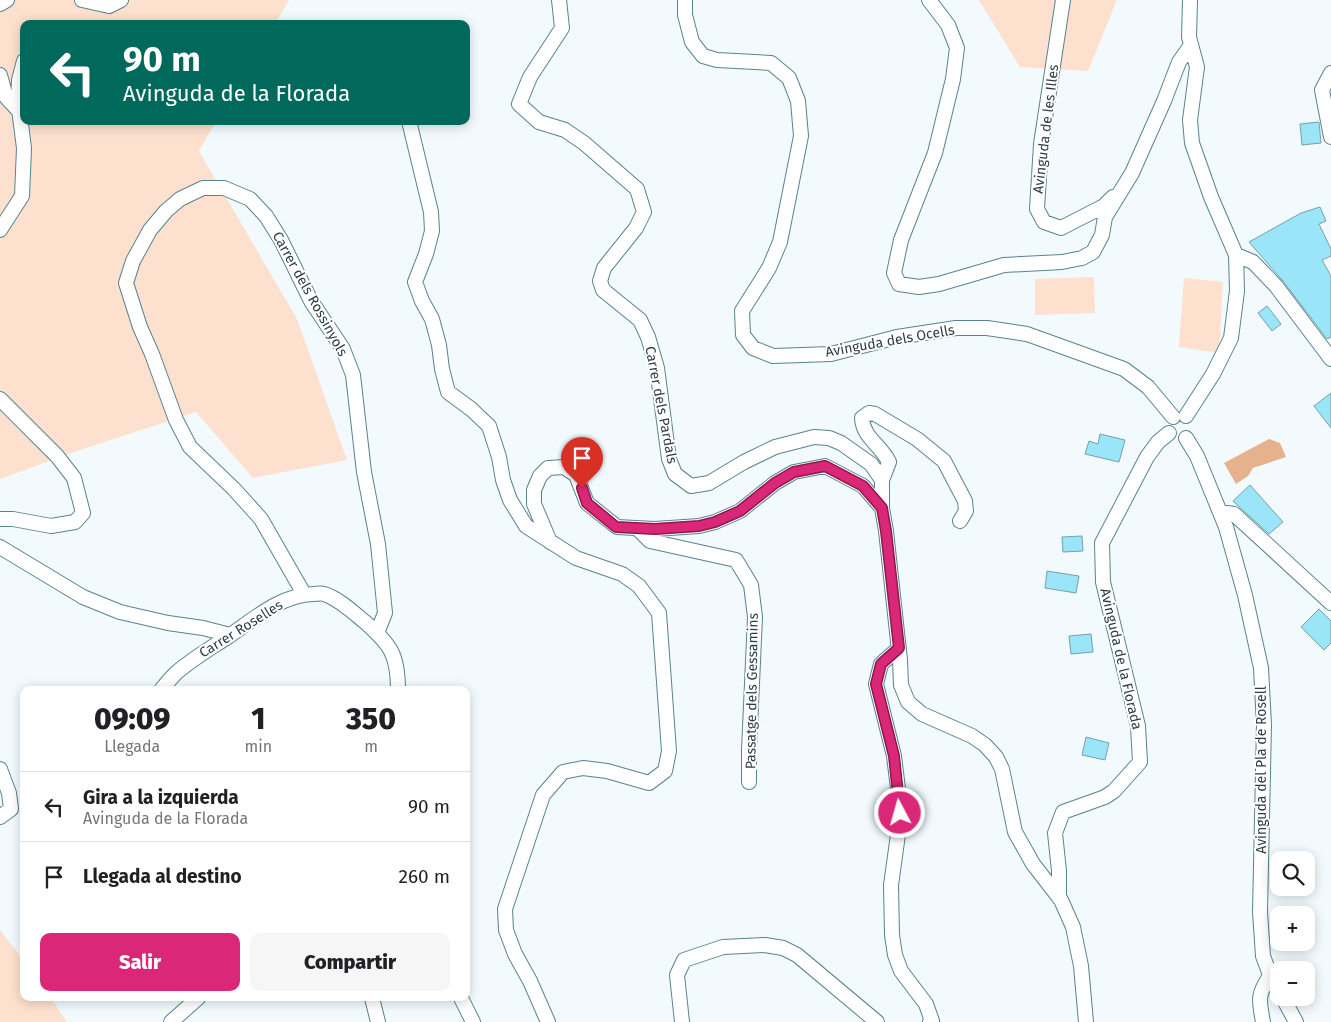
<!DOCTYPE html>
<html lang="es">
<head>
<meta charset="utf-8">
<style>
  :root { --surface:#fff; --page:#f6f6f6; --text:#202124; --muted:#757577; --line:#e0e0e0; --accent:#db2777 }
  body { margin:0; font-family:"Fira Sans",sans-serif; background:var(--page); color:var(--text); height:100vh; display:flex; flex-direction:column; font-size:19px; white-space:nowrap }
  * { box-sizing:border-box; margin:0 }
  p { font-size:16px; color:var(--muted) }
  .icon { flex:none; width:28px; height:28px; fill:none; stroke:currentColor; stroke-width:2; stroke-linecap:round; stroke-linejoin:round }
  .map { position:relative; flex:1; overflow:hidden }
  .details { position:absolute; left:20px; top:686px; width:450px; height:315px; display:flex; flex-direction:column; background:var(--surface); border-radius:10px; box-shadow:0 2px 12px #0003 }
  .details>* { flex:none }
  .guide { position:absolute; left:20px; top:20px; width:450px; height:105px; border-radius:10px; box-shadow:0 2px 12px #0003; background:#00695c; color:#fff; overflow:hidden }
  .fabs { position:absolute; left:1270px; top:851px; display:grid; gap:10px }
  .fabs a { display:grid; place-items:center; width:45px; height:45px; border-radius:10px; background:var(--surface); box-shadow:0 2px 12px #0003; font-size:25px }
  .pin { position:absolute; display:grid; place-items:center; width:42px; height:42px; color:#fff; margin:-51px -21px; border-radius:50% 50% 50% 0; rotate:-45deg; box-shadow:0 0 5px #0007 }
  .pin .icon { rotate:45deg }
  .me { position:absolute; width:55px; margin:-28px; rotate:354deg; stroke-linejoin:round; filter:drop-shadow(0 0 4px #0008) }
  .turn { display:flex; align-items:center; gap:18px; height:105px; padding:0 20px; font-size:22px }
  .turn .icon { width:65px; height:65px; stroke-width:2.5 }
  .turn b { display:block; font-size:35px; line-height:42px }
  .eta { display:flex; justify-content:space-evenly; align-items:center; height:85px; text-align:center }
  .eta b { font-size:30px; font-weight:800; line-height:35px }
  .cta { display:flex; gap:10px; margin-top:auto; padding:10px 20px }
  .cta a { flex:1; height:58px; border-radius:10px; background:var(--accent); color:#fff; font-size:20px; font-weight:800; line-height:58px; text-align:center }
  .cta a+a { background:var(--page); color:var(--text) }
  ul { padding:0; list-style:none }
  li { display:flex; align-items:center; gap:15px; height:70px; padding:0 20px; border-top:1px solid var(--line) }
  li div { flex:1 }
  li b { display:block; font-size:19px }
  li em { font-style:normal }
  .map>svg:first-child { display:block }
</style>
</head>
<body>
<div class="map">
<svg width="1331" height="1022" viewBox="0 0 1331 1022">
  <rect width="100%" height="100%" fill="#f2fafd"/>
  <path fill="#fde1ce" d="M0,0H289L275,24H24V121H216L199,151L297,319L347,460L253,478L196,412L77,451L0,479Z
    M979,0H1117L1088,71L1020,67Z
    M1094,277L1095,313L1035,315V279Z
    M1184,278L1223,282L1219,353L1179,347Z
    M0,930L24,961V998H51L67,1022H0Z"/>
  <path fill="#e5b28d" d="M1269,439L1280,443L1286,457L1253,468L1248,476L1236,484L1224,463Z"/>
  <path fill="#9be5f9" stroke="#76a0ac" d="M1319,122L1321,143L1302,145L1300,124Z
    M1320,207L1326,221L1319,224L1331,249V256L1322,260L1331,276V337L1327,339L1283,281L1249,242L1301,213Z
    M1267,306L1281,324L1272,331L1258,313Z
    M1331,393V428L1314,406Z
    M1100,434L1125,440L1119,462L1085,454L1089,441L1098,444Z
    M1250,485L1283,522L1269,534L1233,501Z
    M1082,536L1083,551L1063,552L1062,537Z
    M1047,571L1079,576L1076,593L1045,588Z
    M1319,609L1331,621V643L1324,650L1301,627Z
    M1091,634L1093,652L1071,654L1069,636Z
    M1086,737L1109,743L1105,760L1082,755Z"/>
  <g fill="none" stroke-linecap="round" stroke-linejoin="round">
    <g stroke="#59838e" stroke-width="16">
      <path id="minor" d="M82,0L109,6L121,0
        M559,0L562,28L530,77L519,104L539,122L565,130L584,143L637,189L644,212L636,228L604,268L600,281L603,290L640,320L648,337L657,368L669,459L675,474L691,486L709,483L744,462L775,447L814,437L829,438L841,443L871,464L882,480V508
        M685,0V15L692,42L703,56L717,60L771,63L789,78L798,101L801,136L780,242L769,268L742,311L743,335L753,348L773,356L831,354L897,337L956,328H987L1027,334L1124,369L1148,387L1173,417
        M929,0L948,25L957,48L953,79L935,153L901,240L894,273L899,284L919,287L939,284L1004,265L1062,262L1082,258L1093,252L1102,235L1105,217L1132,173L1164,101L1179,62L1191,45
        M1063,0L1041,144L1037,209L1044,222L1061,228L1104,206L1113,197
        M0,4L7,0
        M1331,73L1322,90L1331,137
        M0,75L6,97L18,110
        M409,121L431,212L432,231L426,254L415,282L422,301L432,319L439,345L442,369L448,392L471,409L489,426L499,457L503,480L510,500L526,526L576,558L622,574L639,586L659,613L669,751L665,771L649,783L607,771L583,768L563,772L543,795L505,909L506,930L515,954L530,981L548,1022
        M0,230L22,196L24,148L18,101L19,80L24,61
        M1236,255L1253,262L1276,286L1331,359
        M0,399L57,456L74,478L83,513L75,522L51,526L13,519H0
        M1186,416L1213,374L1231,338L1237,291L1236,255L1211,197L1192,143L1190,120L1197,67L1189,37L1190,0
        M1186,438L1197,456L1226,527L1245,595L1261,668L1264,725L1260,912L1263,956L1273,983L1279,991
        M882,480L889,462C881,445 863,438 862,418L869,413L875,414L917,439L944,461L965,501L966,511L960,521
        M1220,512L1234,514L1331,603
        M637,528L650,541L736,560L751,585L755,617L749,750V782
        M550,542L534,504V490L540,476L548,468L564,467L576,475L587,503L617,527L655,529L699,526L715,522L740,511L775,483L794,472L825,466L863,486L882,508L886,531L900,660L901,685L908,702L922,714L972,736L985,745L996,757L1002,769L1015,832L1033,864L1061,900L1073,927L1081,966L1086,1022
        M0,547L83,597L120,612L168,623L203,628L230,635
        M304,594L261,519L234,489L190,447L176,420L152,354L140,327L126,283L133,261L150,230L166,211L180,199L203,188H224L250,199L266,216L281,240L311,301L343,349L353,375L364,472L378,544L385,613L377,633
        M899,648L881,664L876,684L894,756L901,813L891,885L892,935L895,955L901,971L926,1004L932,1021L930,1022
        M161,690C166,684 171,678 176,673C192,659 211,648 229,636C254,619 281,595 313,594C316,594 321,593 324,594C338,598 354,613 365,622C391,645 398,655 398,690
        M0,769L9,793L11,809L0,817
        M1059,898V871L1055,833L1063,812L1105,797L1114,791L1140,762L1138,726L1103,582L1102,543L1147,457L1158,442L1169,433
        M372,998L378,1022
        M461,998L473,1022
        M1283,998L1296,1022
        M171,1022L198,998
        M682,1022L677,975L684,960L723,947L765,945L783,948L797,955L877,1022
        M1263,1022C1259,1000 1257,995 1270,976"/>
    </g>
    <use href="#minor" stroke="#fff" stroke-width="14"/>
  </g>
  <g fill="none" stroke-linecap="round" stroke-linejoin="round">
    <g stroke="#8e194d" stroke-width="12">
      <path id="route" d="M582,488L587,503L616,527L655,529L699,526L715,522L740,511L775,483L794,472L825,466L863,486L882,508L886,531L899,648L881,664L876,684L894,756L900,813"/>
    </g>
    <use href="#route" stroke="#db2777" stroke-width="9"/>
  </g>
  <g text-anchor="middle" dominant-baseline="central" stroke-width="4" stroke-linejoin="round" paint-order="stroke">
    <g font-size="14" fill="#2c3e43" stroke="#fff">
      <text transform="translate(1046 129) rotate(-83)">Avinguda de les Illes</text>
      <text transform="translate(310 294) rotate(61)">Carrer dels Rossinyols</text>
      <text transform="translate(890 341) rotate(-10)">Avinguda dels Ocells</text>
      <text transform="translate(661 405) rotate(79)">Carrer dels Pardals</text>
      <text transform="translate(241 629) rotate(-32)">Carrer Roselles</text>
      <text transform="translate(1121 659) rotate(77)">Avinguda de la Florada</text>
      <text transform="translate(752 691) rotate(-89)">Passatge dels Gessamins</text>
      <text transform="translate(1261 770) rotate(-90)">Avinguda del Pla de Rosell</text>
    </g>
  </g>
</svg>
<div class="fabs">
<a><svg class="icon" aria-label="search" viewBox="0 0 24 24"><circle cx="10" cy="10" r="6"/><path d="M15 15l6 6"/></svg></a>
<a>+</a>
<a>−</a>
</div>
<div class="pin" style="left:582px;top:488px;background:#d93025"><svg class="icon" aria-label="arrive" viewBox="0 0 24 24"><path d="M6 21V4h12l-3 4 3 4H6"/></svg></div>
<svg class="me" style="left:900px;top:813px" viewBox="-20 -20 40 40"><circle r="17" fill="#db2777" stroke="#fff" stroke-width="3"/><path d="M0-11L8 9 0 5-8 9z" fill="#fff"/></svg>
<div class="guide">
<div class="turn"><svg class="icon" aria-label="left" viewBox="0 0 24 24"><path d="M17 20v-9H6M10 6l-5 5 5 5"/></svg><div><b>90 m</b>Avinguda de la Florada</div></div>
</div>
<section class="details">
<div class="eta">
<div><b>09:09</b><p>Llegada</p></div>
<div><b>1</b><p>min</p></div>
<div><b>350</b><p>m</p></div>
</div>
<ul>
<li><svg class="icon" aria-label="left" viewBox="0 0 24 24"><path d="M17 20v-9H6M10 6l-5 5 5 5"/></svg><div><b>Gira a la izquierda</b><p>Avinguda de la Florada</p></div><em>90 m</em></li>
<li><svg class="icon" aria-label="arrive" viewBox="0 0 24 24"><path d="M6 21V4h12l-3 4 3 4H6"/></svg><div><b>Llegada al destino</b></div><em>260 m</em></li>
</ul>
<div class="cta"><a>Salir</a><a>Compartir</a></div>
</section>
</div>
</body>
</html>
